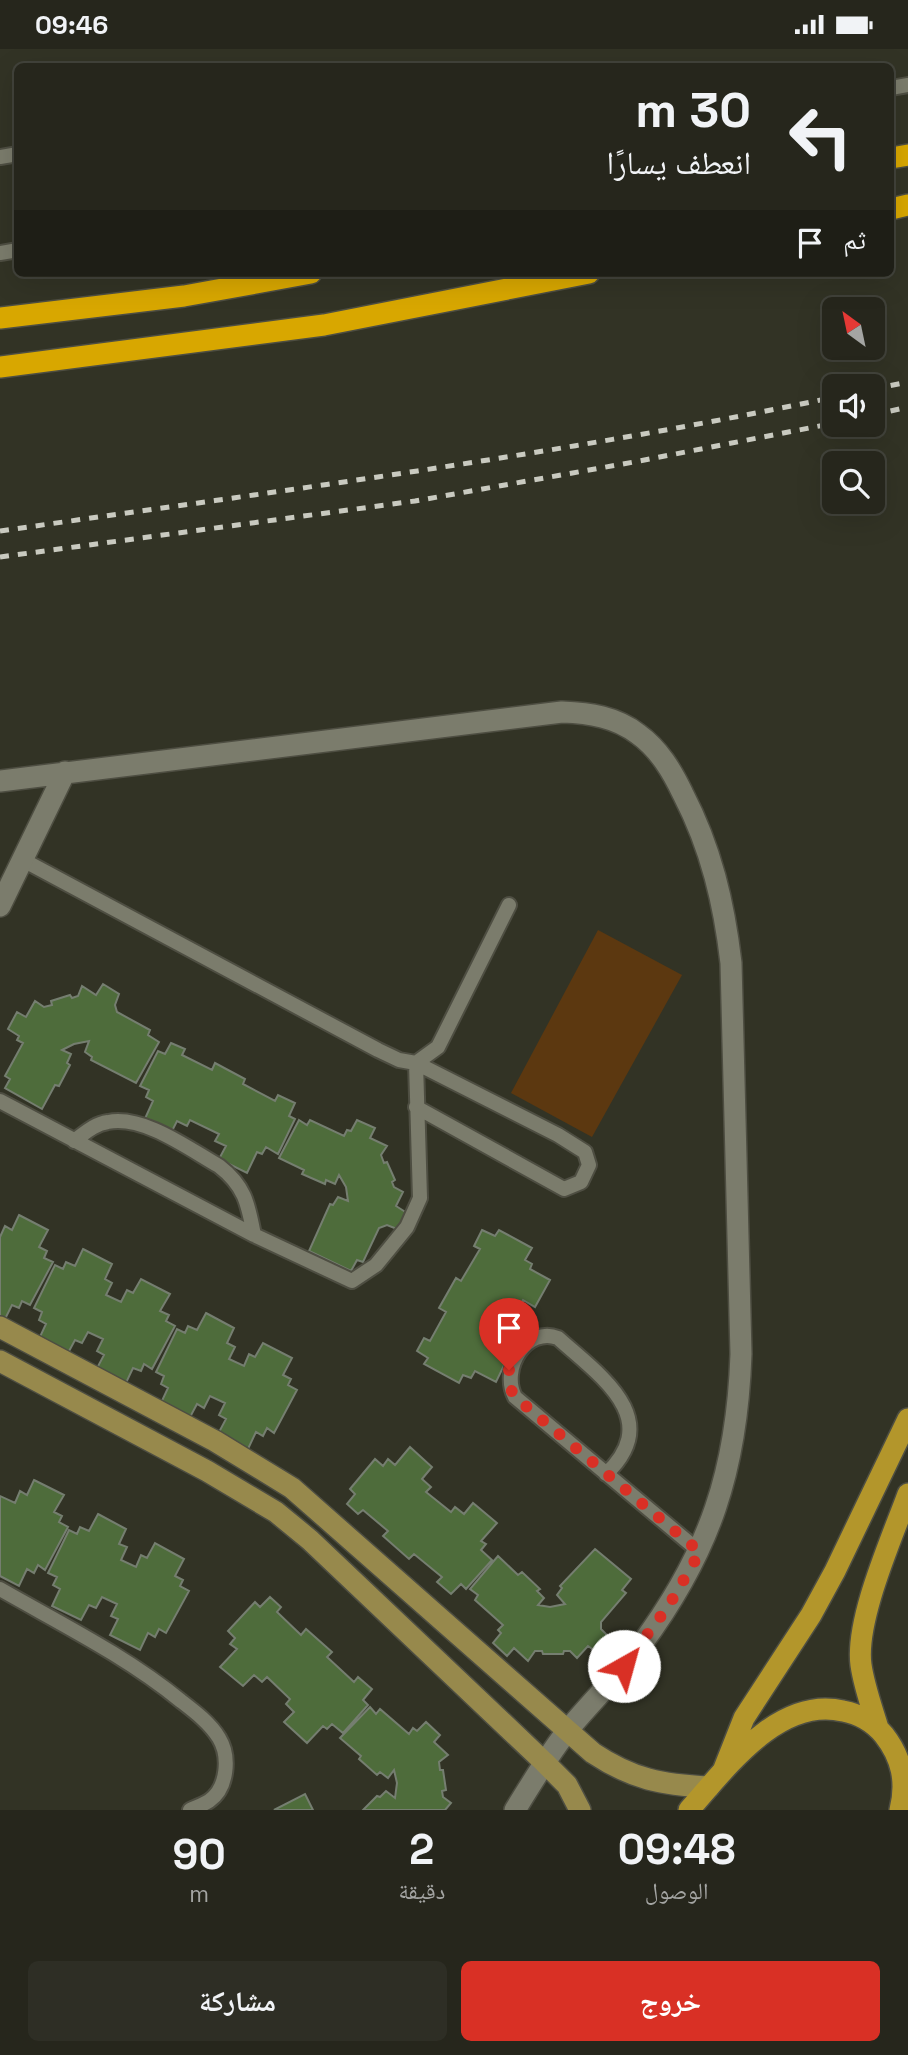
<!DOCTYPE html>
<html lang="ar">
<head>
<meta charset="utf-8">
<style>
  :root { --surface:#26261c; --page:#2e2e25; --text:#f1f3f6; --muted:#a4a5a3; --line:#42433b; --accent:#d93025 }
  body { margin:0; font-family:"Space Grotesk","Noto Naskh Arabic",sans-serif; background:var(--page); color:var(--text); direction:rtl; height:100vh; display:flex; flex-direction:column; font-size:26px; white-space:nowrap }
  * { box-sizing:border-box; margin:0 }
  p { font-size:23px; color:var(--muted) }
  .icon { flex:none; width:38px; height:38px; fill:none; stroke:currentColor; stroke-width:2; stroke-linecap:round; stroke-linejoin:round }
  .map { position:relative; height:1761px; overflow:hidden; direction:ltr }
  .drawer { display:flex; flex-direction:column; background:var(--surface); flex:1 }
  .drawer>* { flex:none }
  .hud { position:absolute; left:14px; top:14px; width:880px; height:214px; border-radius:10px; box-shadow:0 7px 28px #0002,0 0 0 2px var(--line); direction:rtl; background:#26261c; color:var(--text); overflow:hidden }
  .needle { width:46px; rotate:327deg }
  .fabs { position:absolute; left:822px; top:248px; display:grid; gap:14px }
  .fabs a { display:grid; place-items:center; width:63px; height:63px; border-radius:10px; background:var(--surface); box-shadow:0 7px 28px #0002,0 0 0 2px var(--line); font-size:35px }
  .pin { position:absolute; display:grid; place-items:center; width:60px; height:60px; color:#fff; margin:-72px -30px; border-radius:50% 50% 50% 0; rotate:-45deg; box-shadow:0 0 7px #0007 }
  .pin .icon { rotate:45deg }
  .me { position:absolute; width:77px; margin:-38px; rotate:38deg; stroke-linejoin:round; filter:drop-shadow(0 0 5px #0008) }
  .turn { display:flex; align-items:center; gap:24px; height:147px; padding:0 28px; font-size:32px }
  .turn .icon { width:91px; height:91px; stroke-width:2.5 }
  .turn b { display:block; font-size:49px; line-height:60px }
  .then { display:flex; align-items:center; height:66px; padding:0 28px; background:#0003; gap:14px; font-size:26px }
  .eta { display:flex; justify-content:space-evenly; align-items:center; height:119px; text-align:center }
  .eta b { font-size:42px; font-weight:800; line-height:49px }
  .cta { display:flex; gap:14px; margin-top:auto; padding:14px 28px }
  .cta a { flex:1; height:80px; border-radius:10px; background:var(--accent); color:#fff; font-size:28px; font-weight:800; line-height:80px; text-align:center }
  .cta a+a { background:var(--page); color:var(--text) }
  .status { display:flex; justify-content:space-between; align-items:center; height:49px; padding:0 35px; background:var(--surface); direction:ltr }
  .status svg { height:19px; fill:currentColor }
  .map>svg:first-child { display:block }
</style>
</head>
<body>
<div class="status"><b>09:46</b><svg viewBox="0 0 49 12"><path d="M0 12V9h3v3zM5 12V6h3v6zM10 12V3h3v9zM15 12V0h3v12zM26 1h20v11H26zM47 4h2v5h-2z"/></svg></div>
<div class="map">
<svg width="908" height="1761" viewBox="0 0 908 1761">
  <rect width="100%" height="100%" fill="#323325"/>
  <path fill="#5c3810" d="M598,881L682,926L592,1088L511,1044Z"/>
  <path fill="#4e6c3b" stroke="#757e70" stroke-width="2" d="M103,935L119,945L115,956L117,963L150,981L148,986L159,993L136,1034L91,1011L92,1008L85,1003L89,992L74,995L62,1001L71,1005L67,1014L70,1016L59,1037L55,1036L42,1060L5,1039L10,1030L5,1027L23,994L17,991L19,987L8,980L17,963L26,968L35,952L44,958L52,956L51,952L70,946L72,949L78,947L82,937L96,946Z
    M171,994L185,1000L182,1006L212,1021L215,1014L245,1030L243,1035L275,1052L278,1046L295,1054L289,1067L295,1070L278,1105L266,1098L262,1105L257,1103L247,1124L219,1110L226,1097L215,1092L219,1085L190,1071L187,1077L177,1072L170,1086L143,1074L153,1052L146,1048L149,1041L140,1037L158,1002L165,1005Z
    M299,1071L307,1076L310,1071L344,1087L347,1081L351,1082L357,1071L375,1079L370,1089L387,1097L381,1106L384,1114L387,1113L395,1131L392,1133L394,1138L403,1143L396,1157L407,1164L397,1180L387,1176L379,1179L363,1213L357,1211L351,1222L309,1202L330,1155L333,1156L338,1148L348,1152L346,1138L339,1126L335,1135L326,1131L325,1135L302,1125L304,1121L279,1109Z
    M19,1166L48,1181L39,1198L47,1202L44,1209L53,1213L30,1256L22,1252L19,1259L12,1256L4,1272L0,1270V1188L5,1177L12,1181Z
    M482,1181L495,1187L499,1181L532,1199L525,1211L532,1215L530,1220L550,1231L535,1258L523,1251L517,1261L510,1258L495,1286L501,1289L496,1299L509,1306L496,1333L475,1322L471,1329L463,1326L459,1334L424,1315L428,1309L417,1302L424,1289L430,1292L446,1263L439,1259L456,1229L461,1232L480,1200L474,1197Z
    M83,1200L112,1215L105,1230L112,1234L106,1246L121,1253L127,1241L133,1244L141,1230L170,1245L160,1262L169,1266L166,1272L175,1277L152,1320L144,1315L141,1322L133,1319L125,1336L96,1321L104,1306L97,1302L103,1290L88,1283L82,1294L75,1291L67,1306L38,1292L46,1275L39,1271L42,1263L34,1259L55,1216L63,1220L66,1213L75,1217Z
    M206,1264L234,1279L227,1294L235,1298L229,1310L244,1317L249,1305L255,1308L263,1294L292,1309L283,1326L291,1330L288,1336L297,1341L274,1384L267,1379L263,1387L256,1383L248,1400L218,1385L226,1370L219,1366L225,1354L210,1347L204,1359L197,1355L189,1370L160,1356L168,1339L161,1335L164,1327L156,1323L177,1280L185,1284L188,1277L197,1281Z
    M410,1398L432,1418L422,1430L431,1438L426,1443L451,1463L455,1458L464,1465L473,1454L497,1474L481,1492L486,1495L481,1501L492,1511L466,1540L461,1535L451,1545L437,1533L442,1528L414,1505L409,1510L383,1487L388,1482L363,1461L358,1465L347,1455L355,1445L350,1440L375,1410L383,1417L388,1410L395,1416Z
    M34,1431L64,1446L54,1463L62,1467L59,1473L68,1478L45,1521L38,1516L34,1524L27,1520L19,1537L0,1527V1447L15,1454L20,1442L27,1446Z
    M98,1465L126,1480L119,1495L127,1498L121,1511L136,1518L141,1506L147,1509L155,1494L184,1510L175,1527L183,1531L180,1537L189,1542L166,1584L159,1580L155,1588L148,1584L140,1601L110,1586L118,1570L111,1567L117,1555L102,1548L96,1559L89,1556L81,1571L52,1557L60,1540L53,1536L57,1528L48,1524L69,1481L77,1485L80,1478L89,1482Z
    M595,1500L631,1530L622,1541L626,1544L601,1573V1580L610,1589L598,1604L588,1597L577,1609L570,1602H564L563,1605H543L542,1602H535L528,1612L514,1599L507,1607L493,1594L501,1584L498,1581L503,1576L475,1551L478,1546L470,1540L498,1507L518,1526L522,1523L540,1540L537,1542L544,1549L538,1556L550,1558L565,1555L557,1546L562,1539L560,1537Z
    M270,1548L281,1558L277,1563L301,1586L306,1580L332,1603L327,1608L354,1633L358,1628L372,1640L363,1651L368,1656L343,1684L332,1675L327,1680L323,1677L307,1694L284,1673L294,1663L286,1655L290,1650L267,1628L262,1633L254,1626L243,1637L220,1618L237,1600L230,1595L235,1589L228,1582L255,1553L260,1558Z
    M370,1658L376,1665L380,1660L409,1685L413,1679L417,1682L426,1673L440,1686L434,1693L448,1706L439,1713L440,1721H443L446,1741L442,1742L443,1748L451,1754L445,1761H363L377,1747L380,1748L386,1742L395,1749L397,1734L394,1721L388,1729L380,1723L377,1726L359,1710L361,1707L340,1689Z
    M305,1745L313,1761H274Z"/>
  <g fill="none" stroke-linecap="round" stroke-linejoin="round">
    <g stroke="#4e4e42" stroke-width="18">
      <path id="lane" d="M891,39L908,36
        M0,108L18,105
        M0,204L18,201
        M23,811L378,1001L399,1011L416,1014L438,998L509,856
        M0,1052L254,1186L352,1232L376,1216L407,1178L420,1149L416,1014L558,1086L585,1103L589,1116L581,1133L564,1140L416,1058
        M74,1092C85,1084 94,1075 108,1073C144,1066 189,1100 219,1117C245,1137 248,1155 254,1186
        M606,1425C665,1369 599,1326 558,1289C527,1277 500,1319 515,1348L700,1503
        M0,1540C61,1575 126,1607 181,1652C194,1662 210,1674 219,1689C230,1707 228,1739 209,1752C203,1756 196,1758 190,1761"/>
    </g>
    <g stroke="#4e4e42" stroke-width="24">
      <path id="street" d="M0,732L562,663C590,664 616,668 638,685C659,700 672,722 683,745C711,799 724,854 731,914L741,1305C737,1421 710,1503 641,1596C619,1626 592,1652 568,1681C548,1706 532,1734 515,1761
        M0,857L65,723"/>
    </g>
    <g stroke="#4e4e42" stroke-width="24">
      <path id="secondary" d="M0,1278L215,1392L292,1439L593,1704C632,1730 662,1736 709,1738
        M0,1312L207,1422L276,1463L310,1491L544,1713L567,1736L580,1761"/>
    </g>
    <g stroke="#4e4e42" stroke-width="24">
      <path id="primary" d="M878,1679C872,1659 864,1637 861,1616C855,1571 892,1489 908,1445
        M723,1722L744,1669L811,1566L835,1522L908,1370
        M689,1761C727,1718 779,1647 843,1662C859,1665 874,1674 884,1686C902,1709 907,1733 900,1761"/>
    </g>
    <g stroke="#4e4e42" stroke-width="24">
      <path id="highway" d="M891,109L908,106
        M891,160L908,156
        M0,269L184,247L311,224
        M0,318L324,276L589,224"/>
    </g>
    <use href="#lane" stroke="#7b7c6c" stroke-width="14"/>
    <use href="#street" stroke="#7b7c6c" stroke-width="21"/>
    <use href="#secondary" stroke="#97894c" stroke-width="21"/>
    <use href="#primary" stroke="#b3962b" stroke-width="21"/>
    <use href="#highway" stroke="#d8a700" stroke-width="21"/>
    <path stroke="#c9cac0" stroke-width="5" stroke-dasharray="9 9" stroke-linecap="butt" d="M873,340L908,333
      M873,366L908,358
      M0,482C279,442 559,406 835,348
      M0,508L415,452L634,413L835,374"/>
  </g>
  <g fill="none" stroke-linecap="round" stroke-linejoin="round">
    <path stroke="#d93025" stroke-width="12" stroke-dasharray="0 21.6" d="M509,1321L510,1339L515,1348L700,1503L669,1556L624,1617"/>
  </g>
</svg>
<div class="fabs">
<a><svg class="needle" viewBox="-14 -14 28 28"><path d="M0-13l5 13h-10z" fill="#e53935"/><path d="M0 13l5-13h-10z" fill="#a4a5a3"/></svg></a>
<a><svg class="icon" aria-label="sound" viewBox="0 0 24 24"><path d="M4 9h4l5-4v14l-5-4H4zM17 9q2 3 0 6"/></svg></a>
<a><svg class="icon" aria-label="search" viewBox="0 0 24 24"><circle cx="10" cy="10" r="6"/><path d="M15 15l6 6"/></svg></a>
</div>
<div class="pin" style="left:509px;top:1321px;background:#d93025"><svg class="icon" aria-label="arrive" viewBox="0 0 24 24"><path d="M6 21V4h12l-3 4 3 4H6"/></svg></div>
<svg class="me" style="left:624px;top:1617px" viewBox="-20 -20 40 40"><circle r="19" fill="#fff"/><path d="M0-13L10 11 0 6-10 11z" fill="#d93025"/></svg>
<div class="hud">
<div class="turn"><svg class="icon" aria-label="left" viewBox="0 0 24 24"><path d="M17 20v-9H6M10 6l-5 5 5 5"/></svg><div><b>30 m</b>انعطف يسارًا</div></div>
<div class="then">ثم<svg class="icon" aria-label="arrive" viewBox="0 0 24 24"><path d="M6 21V4h12l-3 4 3 4H6"/></svg></div>
</div>
</div>
<section class="drawer">
<div class="eta">
<div><b>09:48</b><p>الوصول</p></div>
<div><b>2</b><p>دقيقة</p></div>
<div><b>90</b><p>m</p></div>
</div>
<div class="cta"><a>خروج</a><a>مشاركة</a></div>
</section>
</body>
</html>
